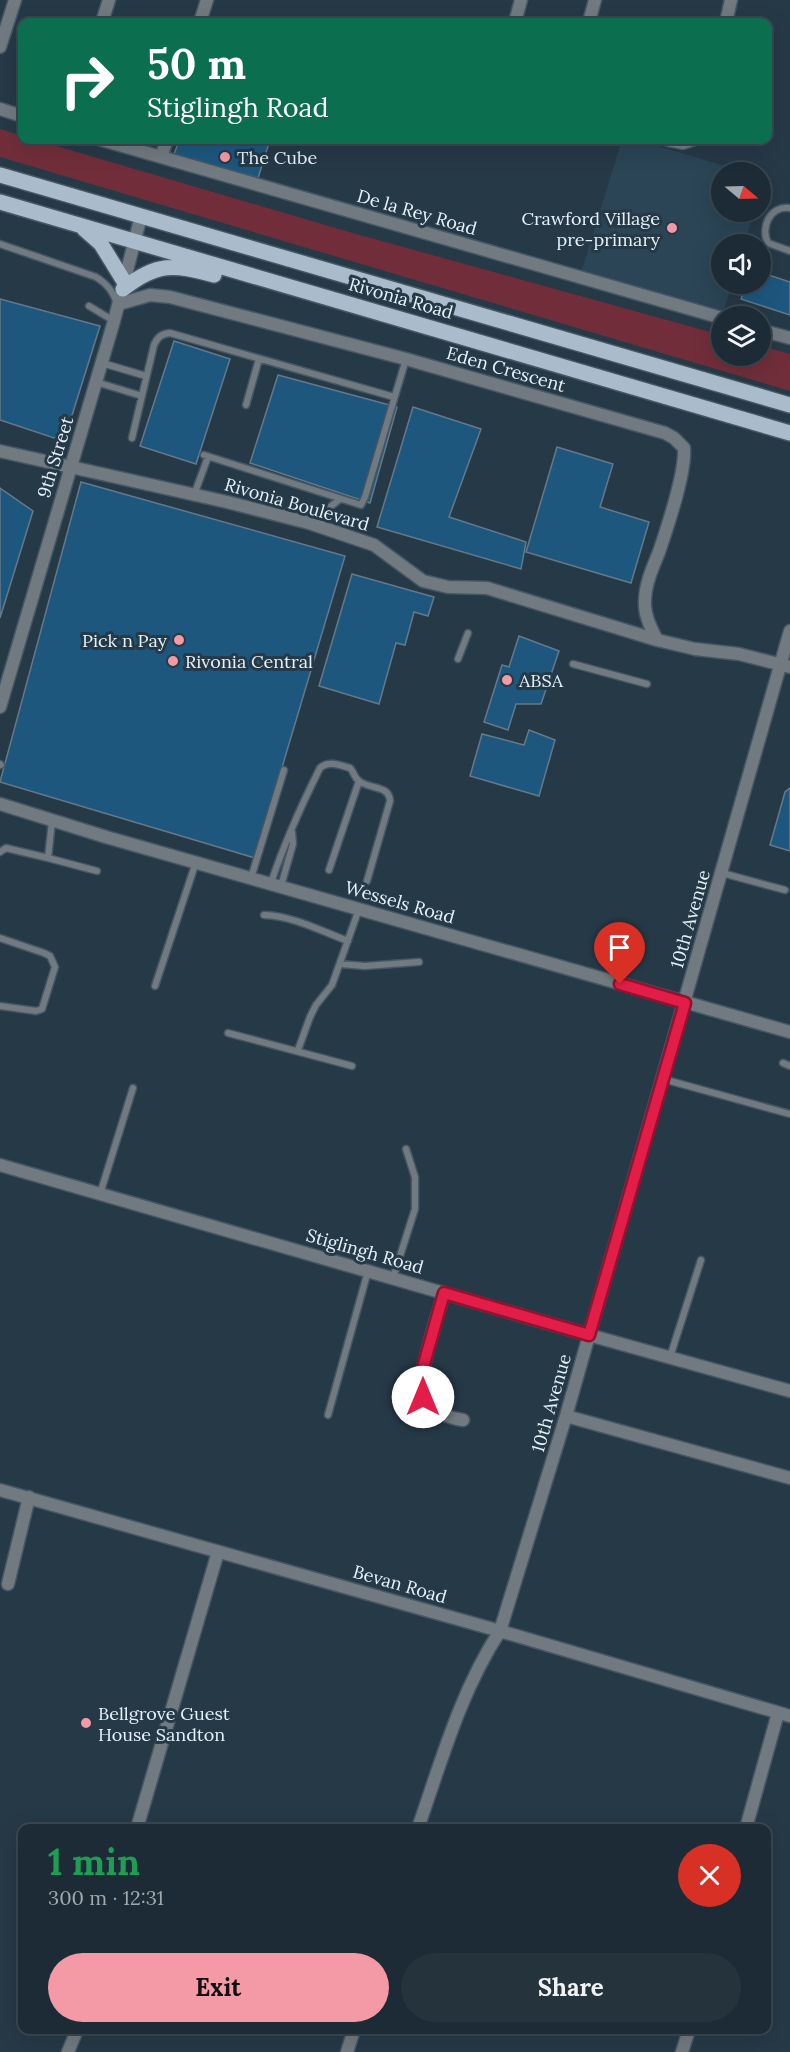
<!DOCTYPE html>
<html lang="en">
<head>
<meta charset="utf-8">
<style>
  :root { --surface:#1c2b35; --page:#25333d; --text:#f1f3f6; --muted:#a0a7ad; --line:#3a4750; --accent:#f49aa6 }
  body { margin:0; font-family:Lora,serif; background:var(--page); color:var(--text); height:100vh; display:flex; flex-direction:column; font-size:22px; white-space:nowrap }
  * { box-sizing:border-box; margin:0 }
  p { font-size:20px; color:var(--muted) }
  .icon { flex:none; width:33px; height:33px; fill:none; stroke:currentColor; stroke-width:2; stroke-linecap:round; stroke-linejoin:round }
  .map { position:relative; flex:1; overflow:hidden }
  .drawer { position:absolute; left:18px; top:1824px; width:753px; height:210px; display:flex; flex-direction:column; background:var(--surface); border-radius:12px; box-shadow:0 6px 24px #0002,0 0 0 2px var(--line) }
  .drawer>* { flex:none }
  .top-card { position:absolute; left:18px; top:18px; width:754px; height:126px; border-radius:12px; box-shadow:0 6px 24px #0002,0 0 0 2px var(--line); background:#0b6e4f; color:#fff; overflow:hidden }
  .needle { width:39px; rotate:109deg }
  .fabs { position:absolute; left:711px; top:162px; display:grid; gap:12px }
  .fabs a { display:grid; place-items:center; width:60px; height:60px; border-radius:50%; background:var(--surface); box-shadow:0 6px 24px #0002,0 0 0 2px var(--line); font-size:30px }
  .pin { position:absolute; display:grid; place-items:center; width:51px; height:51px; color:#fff; margin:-62px -26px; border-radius:50% 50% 50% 0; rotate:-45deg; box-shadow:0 0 6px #0007 }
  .pin .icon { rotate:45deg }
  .me { position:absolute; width:66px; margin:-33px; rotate:0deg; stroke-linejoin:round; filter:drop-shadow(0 0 4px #0008) }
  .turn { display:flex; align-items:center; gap:21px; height:126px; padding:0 30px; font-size:27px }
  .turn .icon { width:78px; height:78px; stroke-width:2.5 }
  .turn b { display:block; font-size:42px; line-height:51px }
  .round { display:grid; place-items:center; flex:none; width:63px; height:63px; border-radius:32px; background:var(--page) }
  .summary { display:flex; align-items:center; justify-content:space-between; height:102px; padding:0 30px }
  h1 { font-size:36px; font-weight:700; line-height:45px; color:#1e9e55 }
  .primary-button { display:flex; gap:12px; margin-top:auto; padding:12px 30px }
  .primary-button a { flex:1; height:69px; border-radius:36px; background:var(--accent); color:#111; font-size:24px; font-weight:700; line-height:69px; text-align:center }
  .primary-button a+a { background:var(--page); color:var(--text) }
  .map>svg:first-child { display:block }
</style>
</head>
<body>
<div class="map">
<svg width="790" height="2052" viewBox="0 0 790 2052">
  <rect width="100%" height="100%" fill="#263947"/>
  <path fill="#2b4556" d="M622,140H638L745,172H722V212H754L744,244H722V284H732L723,313L581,272Z"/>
  <path fill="#712e3a" d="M0,129L22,136V140H36L349,232L721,335L722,356H760L761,346L790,354V391L0,157Z"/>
  <path fill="#1d577e" stroke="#647989" stroke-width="1.5" d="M199,140H270L258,178L174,154L179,141L197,145Z
    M760,272L790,282V315L741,299L746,284H760Z
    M0,299L100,326L68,428L54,438L0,420Z
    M174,341L230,359L196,464L140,446Z
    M278,375L397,407L370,503L250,463Z
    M413,407L481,429L449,517L526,542L521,569L377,527Z
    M557,447L613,464L600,507L649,522L631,583L526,552Z
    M81,482L345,556L255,858L0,782Z
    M0,488L33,511L0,618Z
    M352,574L434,597L428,616L414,612L405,645L396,643L379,704L319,686Z
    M519,636L559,651L541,704H516L508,730L484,722L502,665L509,667Z
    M529,730L555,740L539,796L470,776L482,734L524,745Z
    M790,788V851L770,845L785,792Z"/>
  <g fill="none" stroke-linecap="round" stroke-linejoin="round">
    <g stroke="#455664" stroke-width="9">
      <path id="lane" d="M201,20L211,22
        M790,208C770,205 760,228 768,243L790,251
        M0,244L96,277C107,284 113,291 117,304
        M89,306L114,321
        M102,363L146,376
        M96,382L142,396
        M246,405L259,359
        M132,438L154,345C158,336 162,334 170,333L394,397
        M204,455L361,505L365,497L406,359
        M194,495L208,457
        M310,523L340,499
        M458,659L468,633
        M573,664L647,684
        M0,764L1,765
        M0,852L6,848L48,858L52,821
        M48,858L97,871
        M329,870L359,781
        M722,873L785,890
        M251,878L284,770
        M271,883C284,844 301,806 320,768C329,760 339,765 350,768C354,772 354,777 358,780C368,790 389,784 390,801L367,881
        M281,886L293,844L292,832
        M264,915C293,916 321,931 348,941
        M0,938L44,953L50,956L55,967L42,1009L36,1011L0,1006
        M340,964L365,966L419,962
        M155,986L196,862
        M228,1033L352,1066
        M298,1050L310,1017L316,1005L332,985L359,909
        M783,1063L790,1066
        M663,1079L790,1114
        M100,1194L133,1088
        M393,1278L415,1209V1177L406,1149
        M670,1357L701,1260
        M328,1415L368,1271"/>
    </g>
    <g stroke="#455664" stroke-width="15">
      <path id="street" d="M102,22L109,0
        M200,22L207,0
        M515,22L521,0
        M589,22L595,0
        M726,22L731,0
        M0,47L15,0
        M0,109L22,116
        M102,140L722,318
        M668,140L683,143L692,140
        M161,157L167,140
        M119,304L150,295L170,297L406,359L665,433L674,438L684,448C686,473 667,528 659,552C653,567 645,584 645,601C644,615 651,628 657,640
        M760,330L790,338
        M0,451L227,502L309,523L374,545L423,581L448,587L487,588L657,640L695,649L739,654L790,667
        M0,707L114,321L141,216
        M0,804L106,837L790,1032
        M0,1165L589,1335L790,1391
        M444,1293C438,1315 413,1384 426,1402C435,1413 450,1418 463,1420
        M566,1416L790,1478
        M0,1490L500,1631L790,1716
        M8,1584L29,1497
        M137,1828L218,1552
        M418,1828C441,1762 461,1690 500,1631L566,1416L790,631
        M746,1828L778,1713
        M68,2052L77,2030
        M347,2052L354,2030
        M682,2052L689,2030"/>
    </g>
    <g stroke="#455664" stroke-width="18">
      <path id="primary" d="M0,175L790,405
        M0,202L790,433
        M84,229L101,244L125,283
        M123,289C157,262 174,264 214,275"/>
    </g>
    <use href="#lane" stroke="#717a81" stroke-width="6"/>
    <use href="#street" stroke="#717a81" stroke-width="12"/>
    <use href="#primary" stroke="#aabccb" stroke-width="15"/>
  </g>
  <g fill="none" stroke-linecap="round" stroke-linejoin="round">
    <g stroke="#92132f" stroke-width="15">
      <path id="route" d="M423,1397L422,1371L444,1293L589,1335L685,1003L620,984"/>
    </g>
    <use href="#route" stroke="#e11d48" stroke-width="10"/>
  </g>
  <g fill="#f49aa6" stroke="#263947" stroke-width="2">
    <circle cx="225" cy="157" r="6"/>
    <circle cx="672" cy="228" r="6"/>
    <circle cx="179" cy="640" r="6"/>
    <circle cx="173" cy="661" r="6"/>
    <circle cx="507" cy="680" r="6"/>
    <circle cx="86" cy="1723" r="6"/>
  </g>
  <g text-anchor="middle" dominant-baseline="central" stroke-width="6" stroke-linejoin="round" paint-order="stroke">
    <g font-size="18" fill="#e5f1fa" stroke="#263947" text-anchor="start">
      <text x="237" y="157">The Cube</text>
      <text x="660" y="218" text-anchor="end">Crawford Village<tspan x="660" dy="21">pre-primary</tspan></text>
      <text x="167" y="640" text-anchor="end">Pick n Pay</text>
      <text x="185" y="661">Rivonia Central</text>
      <text x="519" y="680">ABSA</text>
      <text x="98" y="1713">Bellgrove Guest<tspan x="98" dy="21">House Sandton</tspan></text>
    </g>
    <g font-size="18" fill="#e5f1fa" stroke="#263947">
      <text transform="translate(417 212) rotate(16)">De la Rey Road</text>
      <text transform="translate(401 298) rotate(16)">Rivonia Road</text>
      <text transform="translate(506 369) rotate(16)">Eden Crescent</text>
      <text transform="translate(55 457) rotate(-73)">9th Street</text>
      <text transform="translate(297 504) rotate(16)">Rivonia Boulevard</text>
      <text transform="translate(400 902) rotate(16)">Wessels Road</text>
      <text transform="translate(690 919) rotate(-74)">10th Avenue</text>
      <text transform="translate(365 1251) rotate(16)">Stiglingh Road</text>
      <text transform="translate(551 1403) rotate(-74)">10th Avenue</text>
      <text transform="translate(400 1584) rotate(16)">Bevan Road</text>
    </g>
  </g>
</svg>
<div class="fabs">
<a><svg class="needle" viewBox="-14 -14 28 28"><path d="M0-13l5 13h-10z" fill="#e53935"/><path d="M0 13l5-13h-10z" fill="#a0a7ad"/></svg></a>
<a><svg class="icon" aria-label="sound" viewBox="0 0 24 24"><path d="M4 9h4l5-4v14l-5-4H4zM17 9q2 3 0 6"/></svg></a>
<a><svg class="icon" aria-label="layers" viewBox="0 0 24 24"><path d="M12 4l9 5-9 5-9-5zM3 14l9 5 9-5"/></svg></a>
</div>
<div class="pin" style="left:620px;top:984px;background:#d93025"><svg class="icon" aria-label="arrive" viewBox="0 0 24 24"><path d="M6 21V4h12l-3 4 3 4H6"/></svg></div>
<svg class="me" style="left:423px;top:1397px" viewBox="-20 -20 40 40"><circle r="19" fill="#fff"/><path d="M0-13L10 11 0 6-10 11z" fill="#e11d48"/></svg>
<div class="top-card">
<div class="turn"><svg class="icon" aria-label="right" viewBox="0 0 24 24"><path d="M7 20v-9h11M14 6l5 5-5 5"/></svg><div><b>50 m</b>Stiglingh Road</div></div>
</div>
<section class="drawer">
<div class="summary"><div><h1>1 min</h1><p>300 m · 12:31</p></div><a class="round" style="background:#d93025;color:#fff"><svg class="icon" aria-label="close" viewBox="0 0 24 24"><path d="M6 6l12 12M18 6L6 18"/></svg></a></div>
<div class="primary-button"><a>Exit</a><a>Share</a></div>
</section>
</div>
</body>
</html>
